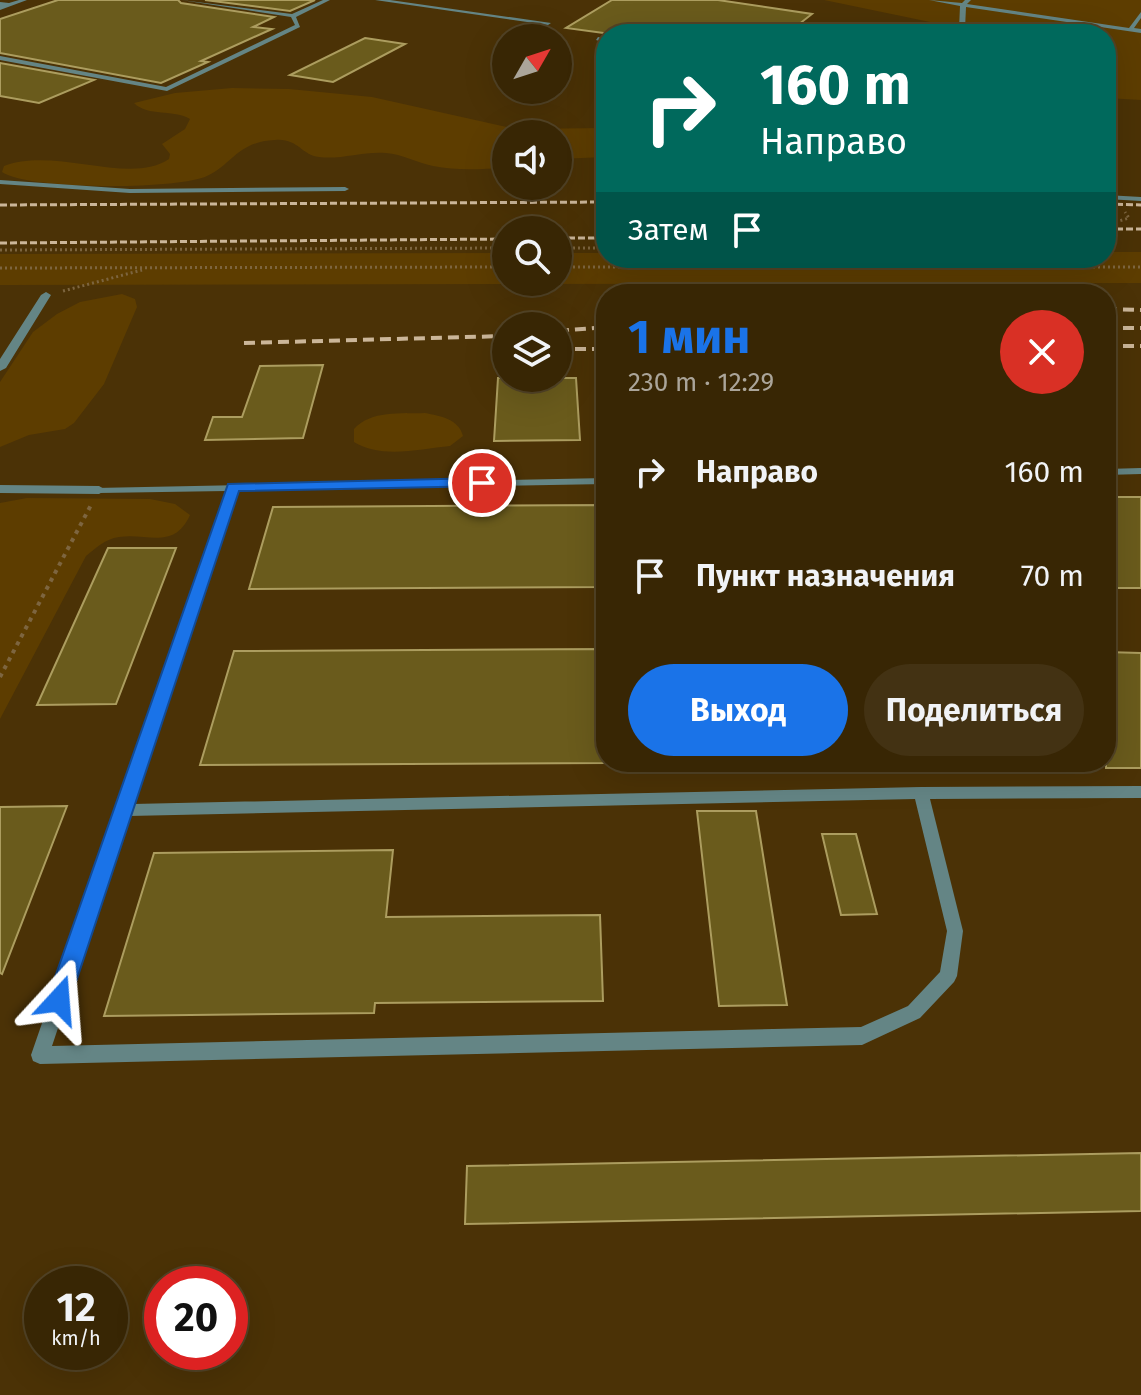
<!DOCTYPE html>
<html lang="ru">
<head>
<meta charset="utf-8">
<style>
  :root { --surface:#382604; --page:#433213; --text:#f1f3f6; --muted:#aba59a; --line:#524326; --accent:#1a73e8 }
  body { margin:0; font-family:"Fira Sans",sans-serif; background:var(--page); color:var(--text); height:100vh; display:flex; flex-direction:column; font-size:30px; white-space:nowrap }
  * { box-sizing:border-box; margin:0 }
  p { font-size:26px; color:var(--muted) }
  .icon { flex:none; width:44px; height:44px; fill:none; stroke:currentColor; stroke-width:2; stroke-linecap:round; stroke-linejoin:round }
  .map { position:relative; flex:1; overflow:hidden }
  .drawer { position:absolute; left:596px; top:284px; width:520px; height:488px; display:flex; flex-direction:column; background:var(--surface); border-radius:32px; box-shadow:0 8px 32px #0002,0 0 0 2px var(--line) }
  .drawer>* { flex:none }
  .top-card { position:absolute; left:596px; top:24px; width:520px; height:244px; border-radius:32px; box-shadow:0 8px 32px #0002,0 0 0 2px var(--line); background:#00695c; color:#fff; overflow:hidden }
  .needle { width:52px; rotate:51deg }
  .tools { position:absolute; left:492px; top:24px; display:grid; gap:16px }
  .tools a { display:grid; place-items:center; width:80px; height:80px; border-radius:50%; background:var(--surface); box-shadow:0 8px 32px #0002,0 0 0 2px var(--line); font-size:40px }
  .speed { position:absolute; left:24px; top:1266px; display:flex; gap:16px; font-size:40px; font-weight:700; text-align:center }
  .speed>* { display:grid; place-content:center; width:104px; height:104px; border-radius:50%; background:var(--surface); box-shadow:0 8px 32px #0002,0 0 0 2px var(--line); line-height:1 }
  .speed small { font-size:20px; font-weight:400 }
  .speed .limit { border:12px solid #d22; background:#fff; color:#111 }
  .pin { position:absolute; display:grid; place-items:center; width:68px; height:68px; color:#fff; margin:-34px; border:4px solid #fff; border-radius:50%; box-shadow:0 2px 8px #0007 }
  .me { position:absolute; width:88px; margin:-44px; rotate:19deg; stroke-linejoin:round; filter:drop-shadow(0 0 6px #0008) }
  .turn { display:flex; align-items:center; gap:28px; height:168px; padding:0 32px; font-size:36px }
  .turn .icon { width:104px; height:104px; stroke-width:2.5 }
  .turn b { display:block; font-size:56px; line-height:68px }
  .then { display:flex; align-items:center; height:76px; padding:0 32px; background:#0003; gap:16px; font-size:30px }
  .round { display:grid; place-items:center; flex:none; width:84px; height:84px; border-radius:42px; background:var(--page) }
  .head { display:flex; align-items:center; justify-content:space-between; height:136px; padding:0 32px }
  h1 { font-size:48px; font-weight:700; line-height:60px; color:var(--accent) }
  .primary-button { display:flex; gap:16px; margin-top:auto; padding:16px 32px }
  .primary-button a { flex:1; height:92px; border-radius:48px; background:var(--accent); color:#fff; font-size:32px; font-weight:700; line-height:92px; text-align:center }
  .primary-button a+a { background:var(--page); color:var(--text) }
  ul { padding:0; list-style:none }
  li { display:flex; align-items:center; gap:24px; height:104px; padding:0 32px }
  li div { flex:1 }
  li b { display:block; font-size:30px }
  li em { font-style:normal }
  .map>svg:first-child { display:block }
</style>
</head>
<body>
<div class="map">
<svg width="1141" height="1395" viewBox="0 0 1141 1395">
  <rect width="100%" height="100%" fill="#4b3206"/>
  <path fill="#5d3d00" d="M824,0H1141V100L1106,98V34H940L930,22Z
    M232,88L289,89L372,97L516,129L606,128V157L558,159V134H506V168C481,169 457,171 433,166C417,163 402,154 386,153C364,151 340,160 319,157C301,155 298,138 275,140C237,142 234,163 207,176C178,190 27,190 2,172L4,166C55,146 130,186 169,159L170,154L162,144L185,129L190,119C174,109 148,117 134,103L175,93Z
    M1106,252H1141V283L0,285V254L506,253V282H558V253H606V258H1106Z
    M122,294L135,299L137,307L104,384L74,423L65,429L29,435L0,447V382L33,332L57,314L80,302Z
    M425,413C440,416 459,419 463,436L450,446C420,449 381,459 354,442V429C371,410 401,414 425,413Z
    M27,498L150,499L175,504L190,515C174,550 149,533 119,537C105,539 96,548 86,556L0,719V503Z"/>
  <path fill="#6a5b1c" stroke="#ac9d5f" stroke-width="2" d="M58,0H178L181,3L274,17L253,27L272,29L201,61L208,62L161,83L0,53V19Z
    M205,0H315L290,11Z
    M612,0H718L812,14L789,32L758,28V34H611L566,28Z
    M365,38L405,44L333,82L290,75Z
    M0,63L94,80L39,103L0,96Z
    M323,365L303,438L205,440L213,417H242L260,366Z
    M498,378H576L580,440L494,441Z
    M1106,497H1141V588H1106Z
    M606,505V587L249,589L273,507Z
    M108,548H176L116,704L37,705Z
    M606,649V763L200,765L234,651Z
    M1106,652L1141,653V768H1106Z
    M67,806L2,974L0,973V807Z
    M697,811H756L787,1005L719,1006Z
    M822,834H856L877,914L841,915Z
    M393,850L386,917L600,915L603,1001L375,1003L374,1013L104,1016L154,853Z
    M1141,1153V1211L465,1224L467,1166Z"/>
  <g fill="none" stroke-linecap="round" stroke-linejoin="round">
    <path stroke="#7d653f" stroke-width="3" stroke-dasharray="2 3" stroke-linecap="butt" d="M1106,225L1129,218L1125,212
      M558,248H606
      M0,250L506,248
      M1056,258V266
      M558,267H1141
      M0,268L506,267
      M63,291L142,270"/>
    <path stroke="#7d653f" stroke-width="4" stroke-dasharray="4 5" stroke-linecap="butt" d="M0,677L91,505"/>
    <path fill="#648585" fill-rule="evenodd" d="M19,0H27L0,10V2L9,3Z
      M181,0L292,14L323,0H330L296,17L300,27L167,91L0,60V56L166,87L295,25L291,17Z
      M375,0H390L551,23L548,25Z
      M929,0L962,3L965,0H971L967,4L1129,28L1141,12V18L1134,28L1141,29V33L966,7L965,29L962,31L959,29L960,6Z
      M598,37L606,39V43L596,40Z
      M0,180L130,189L345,187L349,189L345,191L130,193L0,184Z
      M1106,195L1141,197V201L1106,199Z
      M1141,468V474L1106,475V469Z
      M606,478V484L237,491L133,804L921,787L1141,786V798L930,799L963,931L957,976L954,982L920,1018L862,1045L40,1064L33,1061L31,1055L226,491L99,493L95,492V488ZM915,799L947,931L940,972L908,1006L861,1027L52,1046L129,816Z"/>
    <path fill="#648585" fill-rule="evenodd" d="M46,292L51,295L6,368L0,371V359L41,295Z
      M0,485L99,486L106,490L99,494L0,493Z"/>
    <path stroke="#cbb699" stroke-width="3" stroke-dasharray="7 3" stroke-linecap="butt" d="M1106,204L1141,205
      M0,205L606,202
      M1106,229H1141
      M558,238H606
      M0,243L506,239"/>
    <path stroke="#cbb699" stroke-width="4" stroke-dasharray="11 6" stroke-linecap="butt" d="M1106,309L1141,310
      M1106,328H1141
      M558,331L606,327
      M244,343L506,336
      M1106,346H1141
      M558,349H606
      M498,350L506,349"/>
  </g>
  <path fill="#1a73e8" stroke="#114b97" stroke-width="2" d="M482,478L487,479V486L239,491L70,1000L67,1008L59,1011L50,1008L47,1000L228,484Z"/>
</svg>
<div class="tools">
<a><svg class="needle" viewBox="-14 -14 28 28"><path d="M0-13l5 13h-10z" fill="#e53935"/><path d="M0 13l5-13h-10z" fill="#aba59a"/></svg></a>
<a><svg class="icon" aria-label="sound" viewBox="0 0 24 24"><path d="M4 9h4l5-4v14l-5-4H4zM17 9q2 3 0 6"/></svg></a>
<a><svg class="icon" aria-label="search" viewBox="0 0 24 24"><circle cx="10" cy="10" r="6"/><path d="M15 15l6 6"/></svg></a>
<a><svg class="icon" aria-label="layers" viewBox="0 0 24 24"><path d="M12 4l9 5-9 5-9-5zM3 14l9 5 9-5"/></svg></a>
</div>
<div class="speed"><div>12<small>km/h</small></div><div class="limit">20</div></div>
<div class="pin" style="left:482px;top:483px;background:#d93025"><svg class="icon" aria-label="arrive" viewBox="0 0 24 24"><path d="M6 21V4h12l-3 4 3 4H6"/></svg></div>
<svg class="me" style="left:59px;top:1000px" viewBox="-20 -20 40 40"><path d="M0-17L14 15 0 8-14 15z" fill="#1a73e8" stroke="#fff" stroke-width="4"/></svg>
<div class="top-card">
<div class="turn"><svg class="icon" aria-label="right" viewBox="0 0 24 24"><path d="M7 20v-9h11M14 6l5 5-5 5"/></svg><div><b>160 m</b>Направо</div></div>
<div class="then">Затем<svg class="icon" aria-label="arrive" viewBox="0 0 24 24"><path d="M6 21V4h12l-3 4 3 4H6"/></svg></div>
</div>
<section class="drawer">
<div class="head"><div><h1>1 мин</h1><p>230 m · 12:29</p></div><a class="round" style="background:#d93025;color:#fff"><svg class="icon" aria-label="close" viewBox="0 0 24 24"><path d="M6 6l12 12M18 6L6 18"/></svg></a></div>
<ul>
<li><svg class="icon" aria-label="right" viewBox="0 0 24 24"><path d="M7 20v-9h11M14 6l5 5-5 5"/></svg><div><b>Направо</b></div><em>160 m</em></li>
<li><svg class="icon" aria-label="arrive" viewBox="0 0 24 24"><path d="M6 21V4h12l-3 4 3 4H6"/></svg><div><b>Пункт назначения</b></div><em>70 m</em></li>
</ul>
<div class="primary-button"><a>Выход</a><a>Поделиться</a></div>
</section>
</div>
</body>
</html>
